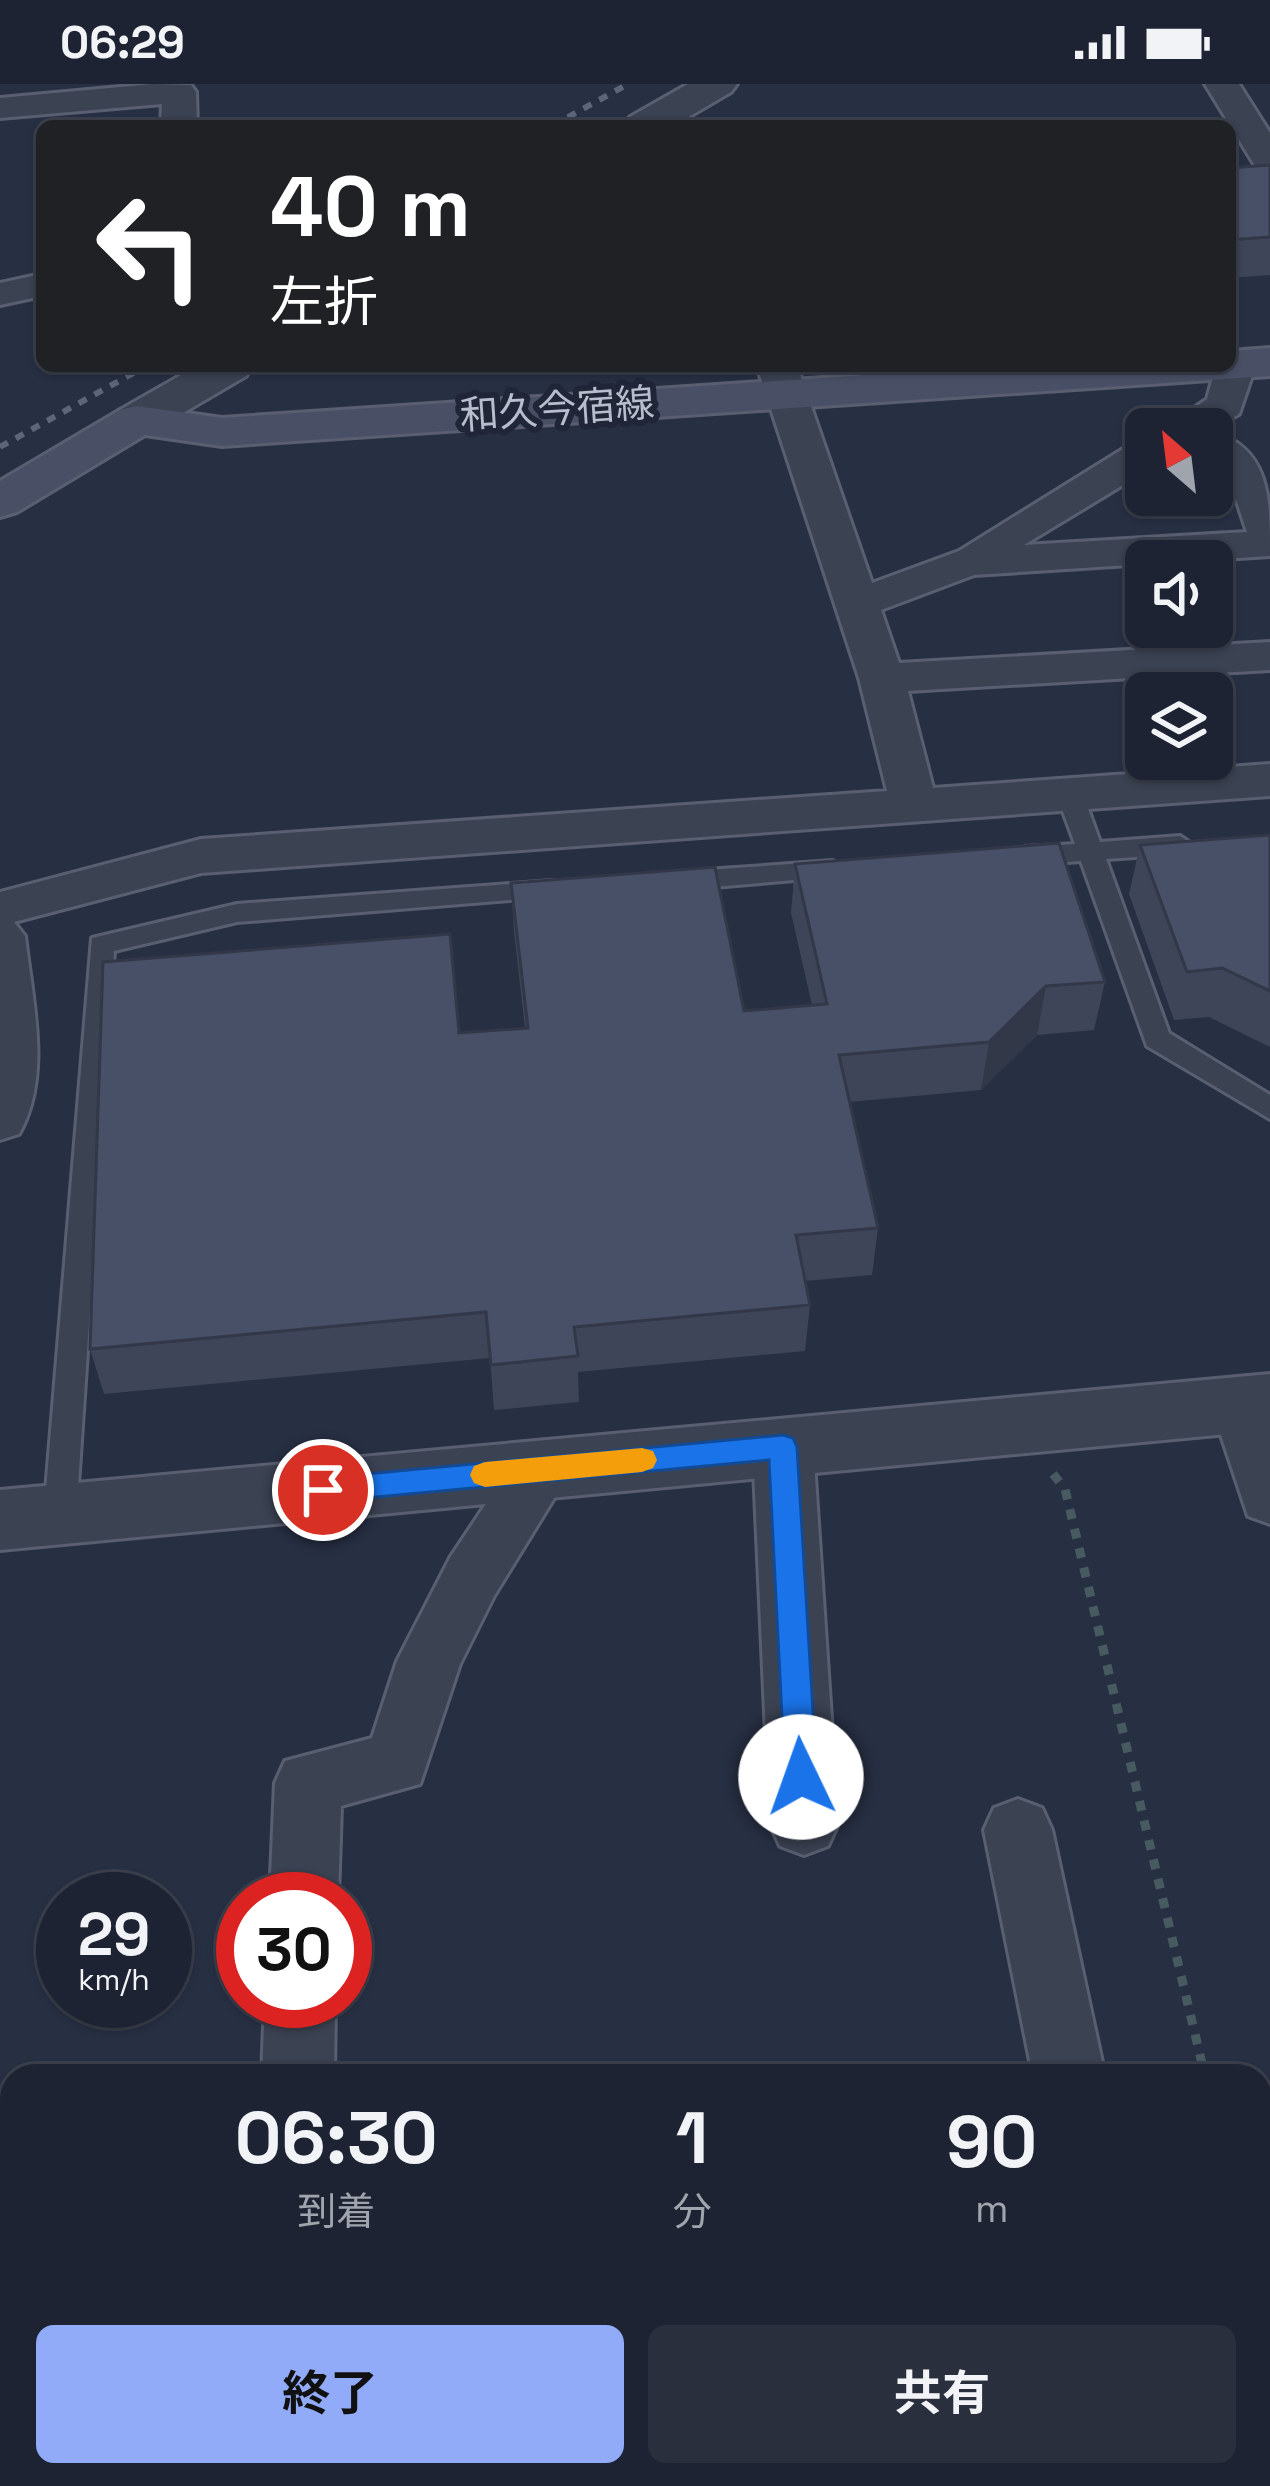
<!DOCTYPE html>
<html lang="ja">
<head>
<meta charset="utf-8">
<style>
  :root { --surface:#1d2332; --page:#2a2f3e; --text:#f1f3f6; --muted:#a0a4ac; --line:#3b404d; --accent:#91abf9 }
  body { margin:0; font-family:"Space Grotesk","Noto Sans JP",sans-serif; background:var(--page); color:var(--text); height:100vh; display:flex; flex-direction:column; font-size:45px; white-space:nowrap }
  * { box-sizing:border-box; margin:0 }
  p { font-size:39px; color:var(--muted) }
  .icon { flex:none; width:66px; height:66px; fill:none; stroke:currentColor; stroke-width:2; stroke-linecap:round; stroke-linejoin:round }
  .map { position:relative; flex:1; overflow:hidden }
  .sheet { position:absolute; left:0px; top:1980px; width:1272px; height:423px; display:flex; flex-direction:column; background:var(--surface); border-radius:36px 36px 0 0; box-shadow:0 3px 9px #0004,0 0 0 3px var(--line) }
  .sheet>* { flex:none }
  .guide { position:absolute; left:36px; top:36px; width:1200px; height:252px; border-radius:18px; box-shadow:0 3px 9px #0004,0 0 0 3px var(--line); background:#202124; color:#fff; overflow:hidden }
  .needle { width:78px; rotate:332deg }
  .fabs { position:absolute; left:1125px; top:324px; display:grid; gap:24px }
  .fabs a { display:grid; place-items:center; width:108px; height:108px; border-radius:18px; background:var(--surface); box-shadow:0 3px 9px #0004,0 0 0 3px var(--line); font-size:60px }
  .speed { position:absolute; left:36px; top:1788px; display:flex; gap:24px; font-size:60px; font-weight:700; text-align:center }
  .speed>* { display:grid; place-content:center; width:156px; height:156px; border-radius:50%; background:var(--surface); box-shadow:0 3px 9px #0004,0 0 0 3px var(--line); line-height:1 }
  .speed small { font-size:30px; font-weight:400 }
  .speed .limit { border:18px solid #d22; background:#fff; color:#111 }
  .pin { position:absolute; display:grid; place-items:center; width:102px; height:102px; color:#fff; margin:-51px; border:6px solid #fff; border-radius:50%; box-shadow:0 3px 12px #0007 }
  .me { position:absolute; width:132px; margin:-66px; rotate:357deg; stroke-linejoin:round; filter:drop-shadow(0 0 9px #0008) }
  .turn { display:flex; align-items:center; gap:42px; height:252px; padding:0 36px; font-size:54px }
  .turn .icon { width:156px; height:156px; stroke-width:2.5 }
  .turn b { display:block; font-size:84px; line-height:102px }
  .eta { display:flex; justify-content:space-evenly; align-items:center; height:204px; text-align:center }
  .eta b { font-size:72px; font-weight:700; line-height:84px }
  .cta { display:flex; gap:24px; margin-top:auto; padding:24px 36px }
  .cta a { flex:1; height:138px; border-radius:18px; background:var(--accent); color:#111; font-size:48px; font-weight:700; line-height:138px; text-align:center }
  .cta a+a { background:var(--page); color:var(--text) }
  .status { display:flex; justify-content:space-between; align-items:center; height:84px; padding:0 60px; background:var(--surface); direction:ltr }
  .status svg { height:33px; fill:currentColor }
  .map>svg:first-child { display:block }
</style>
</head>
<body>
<div class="status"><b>06:29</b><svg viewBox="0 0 49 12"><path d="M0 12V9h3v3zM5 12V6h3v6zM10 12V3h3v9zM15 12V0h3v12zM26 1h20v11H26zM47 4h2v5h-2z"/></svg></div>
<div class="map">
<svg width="1270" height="2402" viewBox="0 0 1270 2402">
  <rect width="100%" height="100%" fill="#272f43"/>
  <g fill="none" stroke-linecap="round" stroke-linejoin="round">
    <g stroke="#595f70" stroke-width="6">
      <path id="service" d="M1070,703L1083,711L1100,758L1180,752L1193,761L1180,770L1106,775L1169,949L1270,1011V1035L1147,962L1081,777L1025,781L1012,772L1025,763L1075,760L1057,711Z
        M833,777L846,786L842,792L678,806L665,797L678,788Z
        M552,797L561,800L565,806L561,812L237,838L114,867L76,1431L71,1441L60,1445L49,1441L44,1431L92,854L237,820Z"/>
    </g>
    <g stroke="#595f70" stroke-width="6">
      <path id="minor" d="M153,0L191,1L196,8L197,42H161L162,20L0,34V14Z
        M1205,0H1239L1270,49V88L1257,85Z
        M42,190V212L0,221V199Z
        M1236,268L1250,272L1256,280L1239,330L1212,346L1165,345L1207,315L1216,282H1230V270Z
        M757,282H797L872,499L959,467L1131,360L1146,357V387L1024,461L1247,448L1226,385L1212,376V347C1270,365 1270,412 1270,472L974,491L881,526L899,579L1270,558V586L908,607L933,704L1270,680V712L201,789L14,838L25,852C32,915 52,992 19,1050L0,1056V808L201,755L887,707L859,594Z
        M1241,1297L1262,1304L1270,1320V1440L1248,1432L1211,1321L1220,1304Z
        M783,1338L804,1345L813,1363L838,1740L828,1762L804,1771L780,1762L770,1740L753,1363L762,1345Z
        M542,1360L563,1367L572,1385L494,1512L460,1580L420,1700L341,1722L338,1815H270L275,1699L285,1677L372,1654L397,1577L450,1474L521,1367Z
        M1018,1715L1042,1724L1052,1746L1105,1992H1033L984,1746L994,1724Z
        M265,1917H335L334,1992H262Z
        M1270,2288V2366L1260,2367V2289Z
        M243,2391H323V2402H243Z
        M678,2391H807L802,2402H673Z"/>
    </g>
    <g stroke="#595f70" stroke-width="6">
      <path id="tertiary" d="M688,0H737L731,8L673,42H624L630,33Z
        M197,282H253L246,292L154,346L137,350L120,346L113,336L120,326Z
        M1270,1290V1346L0,1466V1406Z"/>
    </g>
    <g stroke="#595f70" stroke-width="6">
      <path id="secondary" d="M1270,264V292L222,362L145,351L17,428L0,433V397L120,326L137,322L222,334L1002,282H1230V267Z"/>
    </g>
    <path stroke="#475a60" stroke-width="9" stroke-dasharray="10 10" stroke-linecap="butt" d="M1053,1390L1065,1405L1205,1992
      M1260,2227L1268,2262"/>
    <use href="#service" fill="#3b4252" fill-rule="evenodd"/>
    <use href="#minor" fill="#3b4252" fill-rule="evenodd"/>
    <use href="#tertiary" fill="#3b4252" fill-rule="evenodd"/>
    <use href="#secondary" fill="#495065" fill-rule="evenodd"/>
    <path stroke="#5d6579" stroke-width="6" stroke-dasharray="9 9" stroke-linecap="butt" d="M552,42L628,0
      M0,363L146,282"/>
  </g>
  <path fill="#3e4559" d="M1270,81V191L1230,194V84Z
    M1270,751V963L1209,933L1174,936L1129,810L1140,761Z
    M795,780L1105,898L1094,946L1037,951L981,1006L849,1018L878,1144L872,1191L805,1197L810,1221L805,1267L578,1288L579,1318L494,1326L490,1274L104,1310L90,1265L459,949L525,944L514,848L511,799L744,927L812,921L791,829Z"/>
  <path fill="#323848" d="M1046,902L1037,951L981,1006L989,958Z"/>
  <path fill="#485067" stroke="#323848" stroke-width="3" d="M1270,81V153L1230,156V84Z
    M1270,751V907L1222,884L1187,888L1140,761Z
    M1059,759L1105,898L1046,902L989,958L839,971L878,1144L796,1151L810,1221L574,1243L578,1272L491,1281L486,1228L90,1265L103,878L450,850L459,949L528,944L511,799L715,783L744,927L827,920L795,780Z"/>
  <path fill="#1a73e8" stroke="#114b97" stroke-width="3" d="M783,1351L793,1354L797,1363L817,1693L812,1703L801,1707L790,1703L785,1693L769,1376L323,1418L312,1414L308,1406L312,1397L323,1394Z"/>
  <path fill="#f59e0b" d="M642,1364L653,1367L657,1376L653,1384L642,1388L485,1403L474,1399L470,1391L474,1382L485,1378Z"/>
  <g text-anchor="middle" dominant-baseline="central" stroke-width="12" stroke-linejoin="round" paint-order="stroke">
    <g font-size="39" fill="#b8bdcc" stroke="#202638">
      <text transform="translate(557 325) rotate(-4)">和久今宿線</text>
    </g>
  </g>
</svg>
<div class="fabs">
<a><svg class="needle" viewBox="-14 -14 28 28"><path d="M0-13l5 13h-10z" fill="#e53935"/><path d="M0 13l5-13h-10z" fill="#a0a4ac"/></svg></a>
<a><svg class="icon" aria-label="sound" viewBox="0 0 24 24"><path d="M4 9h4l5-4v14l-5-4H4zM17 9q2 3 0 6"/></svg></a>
<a><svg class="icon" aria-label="layers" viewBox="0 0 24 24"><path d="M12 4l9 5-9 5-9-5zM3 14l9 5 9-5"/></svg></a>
</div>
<div class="speed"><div>29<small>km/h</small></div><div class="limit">30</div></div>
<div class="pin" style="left:323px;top:1406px;background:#d93025"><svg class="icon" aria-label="arrive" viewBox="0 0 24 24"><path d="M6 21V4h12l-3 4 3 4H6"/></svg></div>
<svg class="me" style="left:801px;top:1693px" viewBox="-20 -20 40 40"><circle r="19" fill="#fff"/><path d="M0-13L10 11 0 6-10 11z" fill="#1a73e8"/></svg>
<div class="guide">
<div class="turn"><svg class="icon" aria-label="left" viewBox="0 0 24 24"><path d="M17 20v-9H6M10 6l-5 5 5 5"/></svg><div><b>40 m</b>左折</div></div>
</div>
<section class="sheet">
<div class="eta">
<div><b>06:30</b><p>到着</p></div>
<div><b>1</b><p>分</p></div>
<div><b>90</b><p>m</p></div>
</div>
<div class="cta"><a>終了</a><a>共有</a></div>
</section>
</div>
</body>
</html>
